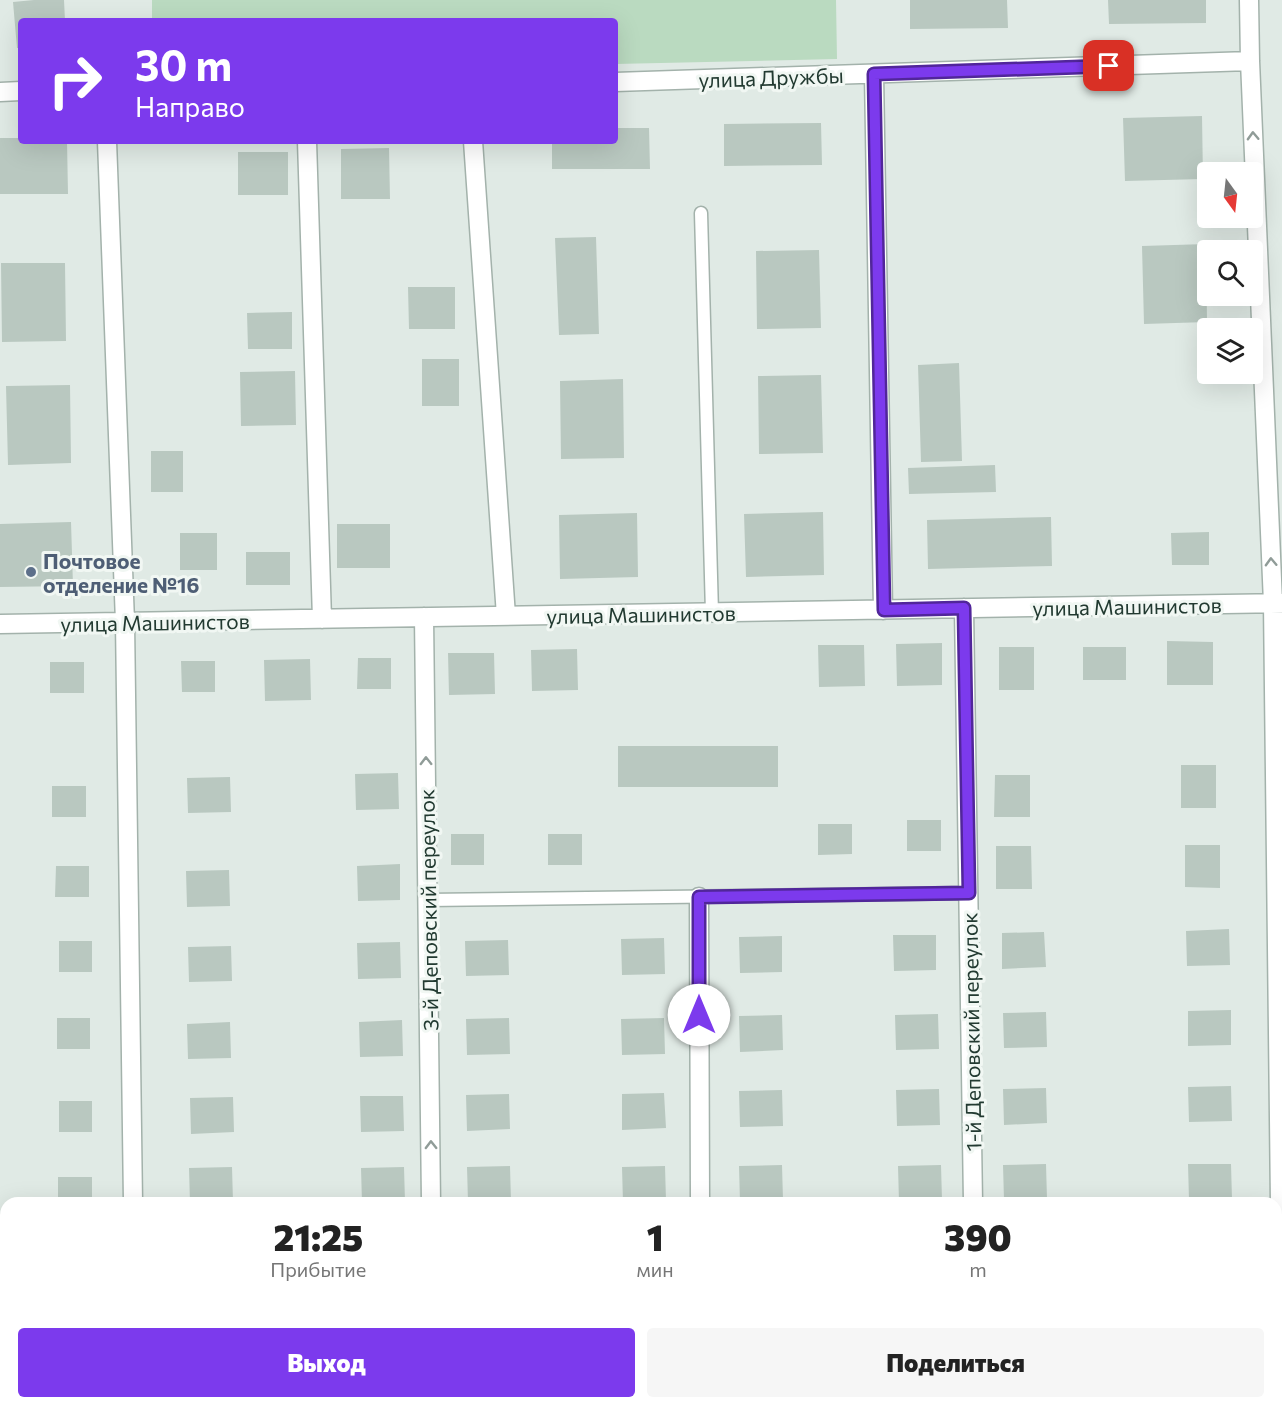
<!DOCTYPE html>
<html lang="ru">
<head>
<meta charset="utf-8">
<style>
  :root { --surface:#fff; --page:#f6f6f6; --text:#222; --muted:#767676; --accent:#7c3aed }
  body { margin:0; font-family:Commissioner,sans-serif; background:var(--page); color:var(--text); height:100vh; display:flex; flex-direction:column; font-size:22px; white-space:nowrap }
  * { box-sizing:border-box; margin:0 }
  p { font-size:20px; color:var(--muted) }
  .icon { flex:none; width:33px; height:33px; fill:none; stroke:currentColor; stroke-width:2; stroke-linecap:round; stroke-linejoin:round }
  .map { position:relative; flex:1; overflow:hidden }
  .panel { position:absolute; left:0px; top:1197px; width:1282px; height:212px; display:flex; flex-direction:column; background:var(--surface); border-radius:18px 18px 0 0; box-shadow:0 6px 24px #0002 }
  .panel>* { flex:none }
  .banner { position:absolute; left:18px; top:18px; width:600px; height:126px; border-radius:6px; box-shadow:0 6px 24px #0002; background:#7c3aed; color:#fff; overflow:hidden }
  .needle { width:39px; rotate:165deg }
  .tools { position:absolute; left:1197px; top:162px; display:grid; gap:12px }
  .tools a { display:grid; place-items:center; width:66px; height:66px; border-radius:6px; background:var(--surface); box-shadow:0 6px 24px #0002; font-size:30px }
  .pin { position:absolute; display:grid; place-items:center; width:51px; height:51px; color:#fff; margin:-26px; border-radius:12px; box-shadow:0 3px 9px #0006 }
  .me { position:absolute; width:66px; margin:-33px; rotate:0deg; stroke-linejoin:round; filter:drop-shadow(0 0 4px #0008) }
  .turn { display:flex; align-items:center; gap:21px; height:126px; padding:0 18px; font-size:27px }
  .turn .icon { width:78px; height:78px; stroke-width:2.5 }
  .turn b { display:block; font-size:42px; line-height:51px }
  .eta { display:flex; justify-content:space-evenly; align-items:center; height:102px; text-align:center }
  .eta b { font-size:36px; font-weight:800; line-height:42px }
  .cta { display:flex; gap:12px; margin-top:auto; padding:12px 18px }
  .cta a { flex:1; height:69px; border-radius:6px; background:var(--accent); color:#fff; font-size:24px; font-weight:800; line-height:69px; text-align:center }
  .cta a+a { background:var(--page); color:var(--text) }
  .map>svg:first-child { display:block }
</style>
</head>
<body>
<div class="map">
<svg width="1282" height="1408" viewBox="0 0 1282 1408">
  <rect width="100%" height="100%" fill="#e0eae5"/>
  <path fill="#badac0" d="M152,0H836L837,59L615,64V21H152Z"/>
  <path fill="#b9c8c0" d="M34,0H64L65,21H21V48H17L13,2Z
    M910,0H1007L1008,28L910,29Z
    M1108,0H1206V23L1109,24Z
    M1202,116L1203,179L1125,181L1123,118Z
    M821,123L822,165L724,166V124Z
    M615,128H649L650,169H552V141H615Z
    M0,138H21V141H67L68,194H0Z
    M389,148L390,199H341V149Z
    M238,152H288V195H238Z
    M596,237L599,334L559,335L555,238Z
    M1206,244L1207,322L1144,324L1142,246Z
    M819,250L821,328L757,329L756,251Z
    M1,263H65L66,341L2,342Z
    M408,287H455V329H409Z
    M292,312V349H248L247,313Z
    M422,359H459V406H422Z
    M959,363L962,461L921,462L918,365Z
    M295,371L296,425L241,426L240,372Z
    M821,375L823,453L759,454L758,376Z
    M623,379L624,458L561,459L560,381Z
    M70,385L71,463L8,465L6,386Z
    M151,451H183V492H151Z
    M995,465L996,492L909,494L908,468Z
    M823,512L824,575L746,577L744,514Z
    M637,513L638,577L560,579L559,515Z
    M1051,517L1052,566L928,569L927,520Z
    M71,522L73,586L0,587V524Z
    M337,524H390V568H337Z
    M1209,532V565H1172L1171,533Z
    M180,533H217V570H180Z
    M246,552H290V585H246Z
    M1167,641L1213,642V685H1167Z
    M942,643V685L897,686L896,644Z
    M818,645H864L865,686L819,687Z
    M999,647H1034V690H999Z
    M1083,647H1126V680H1083Z
    M577,649L578,690L532,691L531,650Z
    M448,653H494L495,694L449,695Z
    M358,658H391V689H357Z
    M310,659L311,700L265,701L264,660Z
    M181,661H215V692H182Z
    M50,662H84V693H50Z
    M618,746H778V787H618Z
    M1181,765H1216V808H1181Z
    M398,773L399,809L356,810L355,774Z
    M995,775H1030V817H994Z
    M230,777L231,812L188,813L187,778Z
    M52,786H86V817H52Z
    M907,820H941V851H907Z
    M818,824H852V854L818,855Z
    M451,834H484V865H451Z
    M548,834H582V865H548Z
    M1185,845H1220V888L1185,887Z
    M996,846H1031L1032,889H996Z
    M400,864V900L358,901L357,866Z
    M56,866H89V897H55Z
    M229,870L230,906L187,907L186,871Z
    M1229,929L1230,965L1187,966L1186,931Z
    M1044,932L1046,967L1002,969V933Z
    M893,935H936V970L894,971Z
    M782,936V972L740,973L739,937Z
    M664,938L665,974L622,975L621,939Z
    M508,940L509,975L466,976L465,941Z
    M59,941H92V972H59Z
    M400,942L401,978L358,979L357,943Z
    M231,946L232,981L189,982L188,947Z
    M1231,1010V1045L1188,1046V1011Z
    M1046,1012L1047,1047L1004,1048L1003,1013Z
    M938,1014L939,1049L896,1050L895,1015Z
    M782,1015L783,1050L740,1052L739,1016Z
    M57,1018H90V1049H57Z
    M509,1018L510,1054L467,1055L466,1019Z
    M664,1018L665,1054L622,1055L621,1019Z
    M402,1020L403,1056L360,1057L359,1022Z
    M230,1022L231,1058L188,1059L187,1024Z
    M1231,1086L1232,1121L1189,1122L1188,1087Z
    M1046,1088L1047,1123L1004,1125L1003,1089Z
    M939,1089L940,1125L897,1126L896,1090Z
    M782,1090L783,1126L740,1127L739,1091Z
    M664,1093L666,1128L622,1130V1094Z
    M509,1094L510,1129L467,1131L466,1095Z
    M360,1096H403L404,1131L361,1132Z
    M233,1097L234,1132L191,1134L190,1098Z
    M59,1101H92V1132H59Z
    M1046,1164L1047,1199L1004,1200L1003,1165Z
    M1188,1164H1231L1232,1199L1189,1200Z
    M782,1165L783,1200L740,1202L739,1166Z
    M941,1165L942,1200L899,1202L898,1166Z
    M510,1166L511,1202H468L467,1167Z
    M665,1166L666,1201L623,1203L622,1167Z
    M232,1167L233,1202L190,1203L189,1168Z
    M404,1167L405,1202L362,1203L361,1168Z
    M58,1177H92V1203H58Z"/>
  <g fill="none" stroke-linecap="round" stroke-linejoin="round">
    <g stroke="#a3b2ab" stroke-width="15">
      <path id="service" d="M701,213L712,613
        M427,900L969,893"/>
    </g>
    <g stroke="#a3b2ab" stroke-width="21">
      <path id="minor" d="M1249,0L1250,61L1273,603L1282,1376
        M874,74L883,610
        M615,82L1250,61
        M0,92L21,91
        M107,141L125,622L133,1203
        M307,141L322,619
        M473,141L506,616
        M964,608L973,1203
        M424,617L431,1203
        M0,624L1282,603
        M699,897L700,1203
        M135,1402V1408
        M434,1402V1408
        M701,1402V1408
        M976,1402V1408"/>
    </g>
    <use href="#service" stroke="#fff" stroke-width="12"/>
    <use href="#minor" stroke="#fff" stroke-width="18"/>
  </g>
  <defs><path id="oneway-chevron" d="M-2-3.5L2.5 0L-2 3.5" fill="none" stroke-width="1.6" stroke-linecap="round" stroke-linejoin="round" transform="scale(1.5)"/></defs>
  <g stroke="#909c98">
    <use href="#oneway-chevron" transform="translate(1253 136) rotate(-92)"/>
    <use href="#oneway-chevron" transform="translate(1271 562) rotate(-92)"/>
    <use href="#oneway-chevron" transform="translate(426 761) rotate(-91)"/>
    <use href="#oneway-chevron" transform="translate(431 1145) rotate(-91)"/>
  </g>
  <g fill="none" stroke-linecap="round" stroke-linejoin="round">
    <g stroke="#51269a" stroke-width="15">
      <path id="route" d="M699,1015V897L969,893L964,608L884,610L874,74L1109,66"/>
    </g>
    <use href="#route" stroke="#7c3aed" stroke-width="10"/>
  </g>
  <circle fill="#5c6f8a" stroke="#f1f7f3" stroke-width="2" cx="31" cy="572" r="6"/>
  <g text-anchor="middle" dominant-baseline="central" stroke-width="6" stroke-linejoin="round" paint-order="stroke">
    <g font-size="21" fill="#223a31" stroke="#f1f7f3">
      <text transform="translate(771 77) rotate(-2)">улица Дружбы</text>
      <text transform="translate(1127 606) rotate(-1)">улица Машинистов</text>
      <text transform="translate(641 614) rotate(-1)">улица Машинистов</text>
      <text transform="translate(155 622) rotate(-1)">улица Машинистов</text>
      <text transform="translate(428 910) rotate(-91)">3-й Деповский переулок</text>
      <text transform="translate(971 1032) rotate(-91)">1-й Деповский переулок</text>
    </g>
    <g font-size="21" font-weight="bold" fill="#4e5e75" stroke="#f1f7f3" text-anchor="start">
      <text x="43" y="560">Почтовое<tspan x="43" dy="24">отделение №16</tspan></text>
    </g>
  </g>
</svg>
<div class="tools">
<a><svg class="needle" viewBox="-14 -14 28 28"><path d="M0-13l5 13h-10z" fill="#e53935"/><path d="M0 13l5-13h-10z" fill="#767676"/></svg></a>
<a><svg class="icon" aria-label="search" viewBox="0 0 24 24"><circle cx="10" cy="10" r="6"/><path d="M15 15l6 6"/></svg></a>
<a><svg class="icon" aria-label="layers" viewBox="0 0 24 24"><path d="M12 4l9 5-9 5-9-5zM3 14l9 5 9-5"/></svg></a>
</div>
<div class="pin" style="left:1109px;top:66px;background:#d93025"><svg class="icon" aria-label="arrive" viewBox="0 0 24 24"><path d="M6 21V4h12l-3 4 3 4H6"/></svg></div>
<svg class="me" style="left:699px;top:1015px" viewBox="-20 -20 40 40"><circle r="19" fill="#fff"/><path d="M0-13L10 11 0 6-10 11z" fill="#7c3aed"/></svg>
<div class="banner">
<div class="turn"><svg class="icon" aria-label="right" viewBox="0 0 24 24"><path d="M7 20v-9h11M14 6l5 5-5 5"/></svg><div><b>30 m</b>Направо</div></div>
</div>
<section class="panel">
<div class="eta">
<div><b>21:25</b><p>Прибытие</p></div>
<div><b>1</b><p>мин</p></div>
<div><b>390</b><p>m</p></div>
</div>
<div class="cta"><a>Выход</a><a>Поделиться</a></div>
</section>
</div>
</body>
</html>
